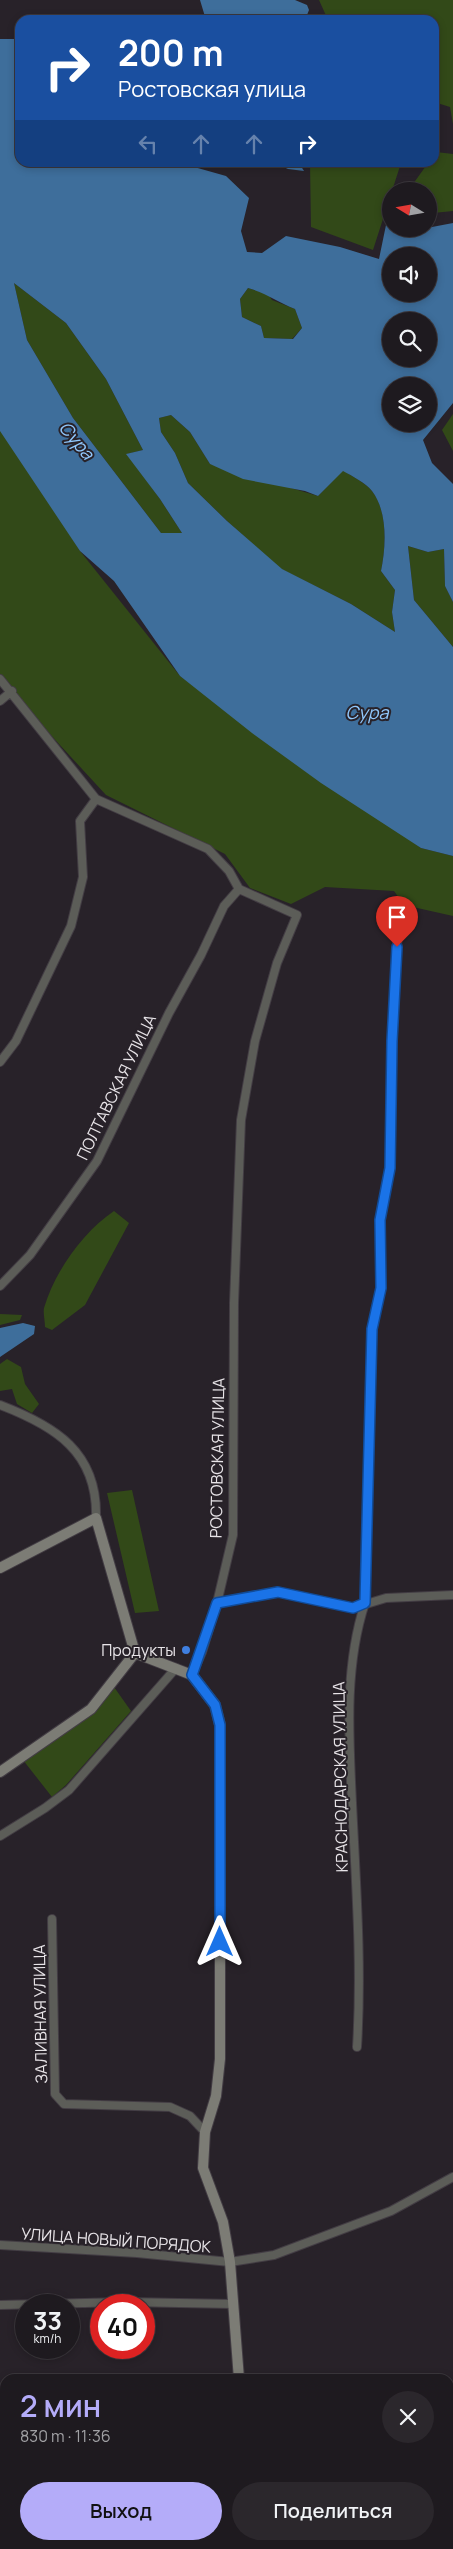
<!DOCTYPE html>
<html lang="ru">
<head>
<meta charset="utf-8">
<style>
  :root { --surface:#1e1a1f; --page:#2b272c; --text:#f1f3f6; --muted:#a1a1a4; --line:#3c383d; --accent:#b4acf9 }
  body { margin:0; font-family:Manrope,sans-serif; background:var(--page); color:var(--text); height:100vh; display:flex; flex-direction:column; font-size:19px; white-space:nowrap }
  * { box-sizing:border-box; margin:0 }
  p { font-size:16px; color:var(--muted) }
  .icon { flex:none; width:28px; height:28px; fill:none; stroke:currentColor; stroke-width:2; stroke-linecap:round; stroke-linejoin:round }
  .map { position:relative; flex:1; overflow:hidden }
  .details { position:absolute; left:0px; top:2374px; width:454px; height:176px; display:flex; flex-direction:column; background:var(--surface); border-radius:15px 15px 0 0; box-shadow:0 2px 8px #0003,0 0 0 1px var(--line) }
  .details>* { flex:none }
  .hud { position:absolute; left:15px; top:15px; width:424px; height:152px; border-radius:15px; box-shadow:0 2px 8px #0003,0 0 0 1px var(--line); background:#1a4fa0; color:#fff; overflow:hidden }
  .needle { width:32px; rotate:281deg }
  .buttons { position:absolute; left:382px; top:182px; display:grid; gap:10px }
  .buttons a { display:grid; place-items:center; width:55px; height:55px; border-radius:50%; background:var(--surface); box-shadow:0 2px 8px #0003,0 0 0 1px var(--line); font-size:25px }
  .speed { position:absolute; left:15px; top:2294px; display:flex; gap:10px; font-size:25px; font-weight:700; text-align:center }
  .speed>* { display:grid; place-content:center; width:65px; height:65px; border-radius:50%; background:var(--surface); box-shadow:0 2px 8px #0003,0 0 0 1px var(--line); line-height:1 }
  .speed small { font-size:12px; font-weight:400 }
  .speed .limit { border:8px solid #d22; background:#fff; color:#111 }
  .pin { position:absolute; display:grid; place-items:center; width:42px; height:42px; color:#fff; margin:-51px -21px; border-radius:50% 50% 50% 0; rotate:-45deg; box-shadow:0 0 5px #0007 }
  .pin .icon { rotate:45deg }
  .me { position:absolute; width:55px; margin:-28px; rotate:0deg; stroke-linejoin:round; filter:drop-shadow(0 0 4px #0008) }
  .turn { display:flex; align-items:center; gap:18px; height:105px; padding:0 20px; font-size:22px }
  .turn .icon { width:65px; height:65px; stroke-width:2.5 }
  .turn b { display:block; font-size:35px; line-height:42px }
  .lanes { display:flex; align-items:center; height:48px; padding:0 20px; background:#0003; justify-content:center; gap:25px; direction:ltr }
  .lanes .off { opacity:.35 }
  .round { display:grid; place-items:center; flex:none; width:52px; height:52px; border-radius:26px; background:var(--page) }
  .headline { display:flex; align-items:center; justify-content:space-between; height:85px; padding:0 20px }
  h1 { font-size:30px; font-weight:600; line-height:38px; color:var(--accent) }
  .button { display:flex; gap:10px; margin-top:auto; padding:10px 20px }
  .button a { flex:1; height:58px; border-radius:30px; background:var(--accent); color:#111; font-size:20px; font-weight:600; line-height:58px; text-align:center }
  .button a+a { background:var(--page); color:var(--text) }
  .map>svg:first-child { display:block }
</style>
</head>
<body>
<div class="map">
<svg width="453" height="2549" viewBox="0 0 453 2549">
  <rect width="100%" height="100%" fill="#282229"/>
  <path fill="#324918" d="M319,0H453V124L450,107L434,102V20H328Z
    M436,152L453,154V211L433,213L429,209V191H408L428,163L434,162Z
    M310,163H401L373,250L311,227Z
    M14,283L66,323L106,379L143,450L127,454L160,499L182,533H161L73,418L27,340Z
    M248,288L268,294L272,300L295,309L302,328L292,339L264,338L261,326L242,317L240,299Z
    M453,414V451L442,430Z
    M171,415L190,432L210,464L318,496L343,470C351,476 366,483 372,491C388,511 386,547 381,571L395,590L392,612L395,632L351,604L281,569L227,521L188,483L175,453L161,432L159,418Z
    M0,422L80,551L180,676L421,848L453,856V916L404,905L394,891L325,887L291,904L250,888L225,854L106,795L0,680Z
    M408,546L428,552L444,549L445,586L453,602V647L414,600Z
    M114,1211L129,1223L85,1305L52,1330L45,1327C45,1321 43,1313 44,1308C55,1271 83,1232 114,1211Z
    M0,1314L22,1315L20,1320L0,1325Z
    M7,1359L21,1367L25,1384L39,1404L32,1413L17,1404L12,1389L0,1391V1364Z
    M132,1490L159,1611L135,1613L107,1493Z
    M114,1687L131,1711L66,1785L52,1797L23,1760Z"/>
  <path fill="#3e6e9b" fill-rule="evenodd" d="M200,0H295L307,5L309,10L305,20H206Z
    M0,39H20V162L180,163L226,176L249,198L241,231L247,252L262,253L286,236L340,247L379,259L386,225L391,217V229H429V224L432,227L453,223V403L423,440L432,463L453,484V602L445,586L444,549L428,552L408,546L414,600L453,647V856L421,848L321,783L252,733L180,676L114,581L80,551L0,431ZM391,256H429V294H391ZM14,283L66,323L106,379L143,450L126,454L160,499L182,533H161L73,418L27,340ZM248,288C266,293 278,302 295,309L302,328L293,339L264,338L261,326L242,317L240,299ZM391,321H429V359H391ZM391,386H429V424H391ZM171,415L190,432L210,464L243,479L305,491L318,496L343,471C352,476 366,483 372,491C388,512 386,547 381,571L395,590L392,612L395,632L351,604L282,569L227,521L188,483L175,453L161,432L159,418Z
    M275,163H299L304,171L288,169Z
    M23,1323L35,1326L34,1334L0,1357V1328Z"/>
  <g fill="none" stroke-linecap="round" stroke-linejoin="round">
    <g stroke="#433d44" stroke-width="10">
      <path id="street" d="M0,679L96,799L208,849L229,871L239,889L297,915L277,963L255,1041L241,1120L234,1303L233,1535L217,1603L202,1652L192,1675
        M0,701L12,691
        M0,1062L16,1041L71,926L83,877L80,821L96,799
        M0,1286L30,1255L97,1161L169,1013L201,955L224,906L239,889
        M0,1405C55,1426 98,1452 96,1518
        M217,1603L279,1592L353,1608L386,1598L453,1595
        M0,1836L45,1808L69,1790L176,1668
        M52,1919L55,2094L64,2104L170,2107L190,2116L205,2132
        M357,2047C362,1965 356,1885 352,1803C349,1737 344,1667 365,1603L372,1329L381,1288L380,1220L390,1168L392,1041L399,910
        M0,2245L137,2253L230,2262L274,2255L391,2211L453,2177
        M0,2305L126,2302L233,2304
        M449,2492L453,2490
        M307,2549L318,2545"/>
    </g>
    <g stroke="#433d44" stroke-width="12">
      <path id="secondary" d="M0,1568L96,1518L135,1653
        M135,1653L192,1675L215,1705L220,1725V2059L216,2096L205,2132L203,2168L223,2222L230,2262L239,2379
        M0,1772L91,1709L135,1653
        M247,2545V2549"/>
    </g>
    <use href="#street" stroke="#5c5d58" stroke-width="8"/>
    <use href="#secondary" stroke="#7c7c75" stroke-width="10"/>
  </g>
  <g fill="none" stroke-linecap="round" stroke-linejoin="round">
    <g stroke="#114b97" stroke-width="12">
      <path id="route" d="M220,1942V1725L215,1705L192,1675L217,1603L278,1592L353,1608L365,1603L372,1329L381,1288L380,1220L390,1168L392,1041L397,947"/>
    </g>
    <use href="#route" stroke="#1a73e8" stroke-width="9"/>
  </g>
  <circle fill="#3f7fe0" stroke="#282229" stroke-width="2" cx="186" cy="1650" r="5"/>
  <g text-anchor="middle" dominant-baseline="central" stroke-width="4" stroke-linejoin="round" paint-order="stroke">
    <g font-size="16" fill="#e8e4e8" stroke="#282229">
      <text transform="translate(116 1087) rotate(-64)">ПОЛТАВСКАЯ УЛИЦА</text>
      <text transform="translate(217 1458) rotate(-89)">РОСТОВСКАЯ УЛИЦА</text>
      <text transform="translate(340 1777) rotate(-91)">КРАСНОДАРСКАЯ УЛИЦА</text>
      <text transform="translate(40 2014) rotate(-91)">ЗАЛИВНАЯ УЛИЦА</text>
      <text transform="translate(116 2240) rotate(4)">УЛИЦА НОВЫЙ ПОРЯДОК</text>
    </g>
    <g font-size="16" fill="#e8e4e8" stroke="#282229" text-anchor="end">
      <text x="176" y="1650">Продукты</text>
    </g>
    <g font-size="18" font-style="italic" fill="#91c8fd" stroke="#282229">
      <text transform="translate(77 440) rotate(50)">Сура</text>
      <text x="367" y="712">Сура</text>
    </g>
  </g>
</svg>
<div class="buttons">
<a><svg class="needle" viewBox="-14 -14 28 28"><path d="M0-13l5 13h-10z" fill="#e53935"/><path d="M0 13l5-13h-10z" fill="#a1a1a4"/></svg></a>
<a><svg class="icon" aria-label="sound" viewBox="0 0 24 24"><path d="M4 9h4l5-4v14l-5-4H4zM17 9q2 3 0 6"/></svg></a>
<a><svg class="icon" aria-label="search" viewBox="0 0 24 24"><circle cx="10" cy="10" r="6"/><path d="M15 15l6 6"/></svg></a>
<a><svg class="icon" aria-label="layers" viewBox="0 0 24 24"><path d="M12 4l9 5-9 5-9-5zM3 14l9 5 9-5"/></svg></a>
</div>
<div class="speed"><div>33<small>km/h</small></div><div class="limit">40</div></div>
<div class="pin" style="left:397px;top:947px;background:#d93025"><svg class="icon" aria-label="arrive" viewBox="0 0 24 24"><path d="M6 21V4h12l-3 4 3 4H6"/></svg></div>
<svg class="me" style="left:220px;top:1942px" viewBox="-20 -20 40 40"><path d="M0-17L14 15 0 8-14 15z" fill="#1a73e8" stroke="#fff" stroke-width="4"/></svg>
<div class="hud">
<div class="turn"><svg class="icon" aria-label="right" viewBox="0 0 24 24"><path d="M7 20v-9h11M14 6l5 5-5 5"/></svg><div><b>200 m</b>Ростовская улица</div></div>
<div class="lanes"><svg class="icon off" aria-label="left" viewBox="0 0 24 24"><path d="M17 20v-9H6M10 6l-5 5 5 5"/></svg><svg class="icon off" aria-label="ahead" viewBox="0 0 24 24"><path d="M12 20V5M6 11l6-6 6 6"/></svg><svg class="icon off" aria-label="ahead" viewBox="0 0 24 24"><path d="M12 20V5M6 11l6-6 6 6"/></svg><svg class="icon" aria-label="right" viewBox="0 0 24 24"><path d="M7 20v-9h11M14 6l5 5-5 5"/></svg></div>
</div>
<section class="details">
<div class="headline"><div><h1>2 мин</h1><p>830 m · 11:36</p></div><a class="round"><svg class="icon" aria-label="close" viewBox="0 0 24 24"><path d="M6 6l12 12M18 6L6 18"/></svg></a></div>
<div class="button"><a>Выход</a><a>Поделиться</a></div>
</section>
</div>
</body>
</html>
